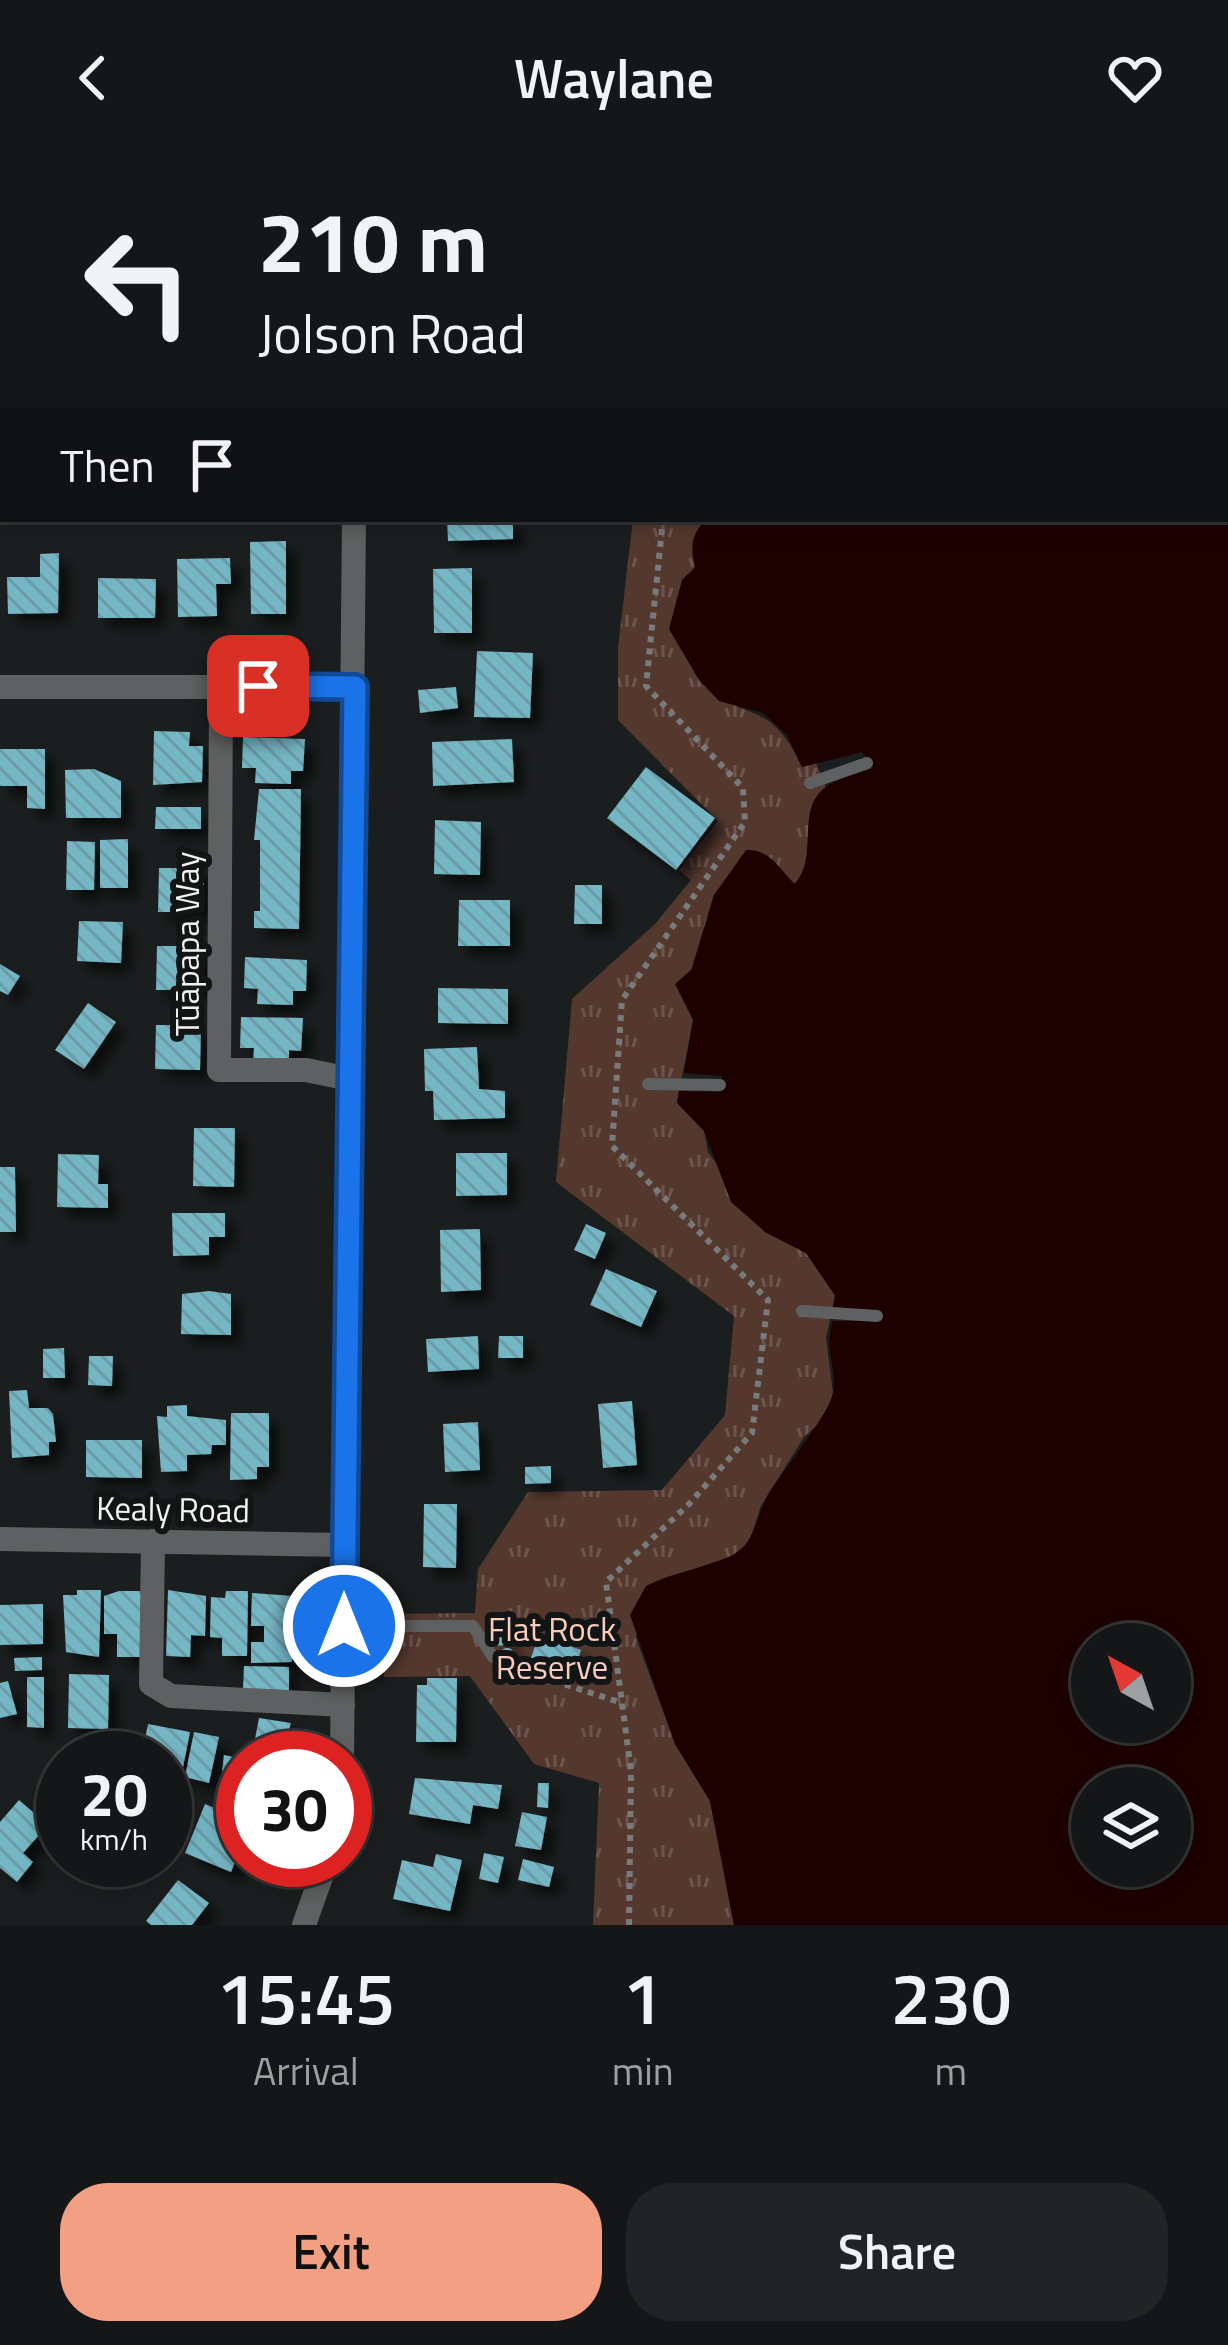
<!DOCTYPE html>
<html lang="en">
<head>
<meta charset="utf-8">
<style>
  :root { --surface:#141617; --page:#212324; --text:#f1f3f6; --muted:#9d9fa1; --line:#333536; --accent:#f39f83 }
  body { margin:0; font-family:"Titillium Web",sans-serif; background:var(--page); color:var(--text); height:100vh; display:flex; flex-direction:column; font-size:45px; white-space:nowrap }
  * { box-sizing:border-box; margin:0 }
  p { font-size:39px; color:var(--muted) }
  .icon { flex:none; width:66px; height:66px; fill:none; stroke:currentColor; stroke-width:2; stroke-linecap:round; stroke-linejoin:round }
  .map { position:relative; height:1769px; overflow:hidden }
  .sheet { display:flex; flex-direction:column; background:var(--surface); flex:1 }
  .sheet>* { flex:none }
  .banner { position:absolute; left:0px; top:0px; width:1230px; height:366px; box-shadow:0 6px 18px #0003,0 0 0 3px var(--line); background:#141617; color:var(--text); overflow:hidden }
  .needle { width:78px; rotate:320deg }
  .buttons { position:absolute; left:1071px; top:1467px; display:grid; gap:24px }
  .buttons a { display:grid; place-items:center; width:120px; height:120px; border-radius:50%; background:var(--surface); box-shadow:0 6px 18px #0003,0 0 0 3px var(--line); font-size:60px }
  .speed { position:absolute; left:36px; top:1575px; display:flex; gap:24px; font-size:60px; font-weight:700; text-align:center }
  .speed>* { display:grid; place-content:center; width:156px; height:156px; border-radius:50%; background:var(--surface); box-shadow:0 6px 18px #0003,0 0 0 3px var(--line); line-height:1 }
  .speed small { font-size:30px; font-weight:400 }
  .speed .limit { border:18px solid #d22; background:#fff; color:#111 }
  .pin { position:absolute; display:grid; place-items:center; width:102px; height:102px; color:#fff; margin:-51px; border-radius:24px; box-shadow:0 6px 18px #0006 }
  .me { position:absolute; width:132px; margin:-66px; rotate:0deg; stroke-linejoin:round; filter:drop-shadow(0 0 9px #0008) }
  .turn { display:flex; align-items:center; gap:42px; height:252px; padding:0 60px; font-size:54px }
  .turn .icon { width:156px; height:156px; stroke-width:2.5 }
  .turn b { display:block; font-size:84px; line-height:102px }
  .then { display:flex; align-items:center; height:114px; padding:0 60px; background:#0003; gap:24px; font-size:45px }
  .eta { display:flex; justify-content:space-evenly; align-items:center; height:204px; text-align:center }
  .eta b { font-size:72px; font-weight:600; line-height:84px }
  .primary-button { display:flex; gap:24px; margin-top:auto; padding:24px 60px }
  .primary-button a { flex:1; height:138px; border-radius:48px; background:var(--accent); color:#111; font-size:48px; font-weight:600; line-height:138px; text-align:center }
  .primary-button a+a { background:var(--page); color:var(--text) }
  header { display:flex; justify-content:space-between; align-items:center; height:156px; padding:0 60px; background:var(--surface); font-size:54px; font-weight:600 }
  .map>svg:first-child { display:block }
</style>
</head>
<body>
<header><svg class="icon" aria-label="back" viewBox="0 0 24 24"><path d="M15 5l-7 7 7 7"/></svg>Waylane<svg class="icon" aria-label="heart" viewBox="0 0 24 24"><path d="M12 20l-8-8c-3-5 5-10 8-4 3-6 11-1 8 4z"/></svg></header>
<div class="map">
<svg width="1228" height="1769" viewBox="0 0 1228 1769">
  <defs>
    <pattern id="park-tufts" width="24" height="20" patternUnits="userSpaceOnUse" patternTransform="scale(3)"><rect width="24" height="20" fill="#54382e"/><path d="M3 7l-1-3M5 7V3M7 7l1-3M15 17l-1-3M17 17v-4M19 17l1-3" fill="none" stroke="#6d554d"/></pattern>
    <pattern id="building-back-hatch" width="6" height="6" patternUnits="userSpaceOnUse" patternTransform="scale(3)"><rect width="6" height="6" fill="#75b6c5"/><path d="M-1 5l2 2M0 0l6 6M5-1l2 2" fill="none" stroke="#6a9ba6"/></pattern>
    <filter id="shadow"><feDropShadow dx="10" dy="10" stdDeviation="6" flood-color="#0009"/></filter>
  </defs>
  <rect width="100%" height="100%" fill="#1b1e1f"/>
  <path fill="url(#park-tufts)" d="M633,363H707C685,386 698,490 699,524C743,570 768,538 802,611L816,607L826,631C801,663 819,700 794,729L767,700L734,714L714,739L691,814L693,864L677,946L704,975L708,996L765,1076L806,1097L835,1140L826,1182L833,1237L825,1262L804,1281L761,1350L749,1386L732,1400L646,1430L636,1482L675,1588L710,1645L734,1769H593L599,1627L534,1608L470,1520L384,1521L385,1458L475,1457L478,1413L528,1336L662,1334L725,1259L734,1160L556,1026L572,843L655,768L691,724L679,714L718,665L618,564V492Z"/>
  <path fill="#1d0000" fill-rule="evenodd" d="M782,0H1228V1769H734L710,1645L675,1588L630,1459L646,1430C673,1416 706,1412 733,1399C756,1387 756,1358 769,1337C783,1315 831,1255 833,1237C837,1211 823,1190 833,1165H876L878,1155L833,1151L835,1139L806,1097L765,1076L731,1046L704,975L677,947L679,935L721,936L722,920L684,917L693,864L675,828L692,813L714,739L746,694C770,692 781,716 795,728C820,699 794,653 827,630C839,622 859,618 873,612L862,596L802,611L787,579L763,557L719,545L699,524L669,473L682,424L695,411C690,392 691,377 707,363H1227V3H777ZM1092,1488H1170V1566H1092ZM1092,1632H1170V1710H1092Z"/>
  <path fill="url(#building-back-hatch)" filter="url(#shadow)" d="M447,363H513V383L448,385Z
    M286,385V458H251L250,386Z
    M59,397L58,457L8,458L7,421H40V398Z
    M230,402L231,428H216L217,460L178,461L177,403Z
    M472,412V477H434L433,413Z
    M98,422L156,423L155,462H98Z
    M477,495L533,497L530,562L474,561Z
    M456,531L458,552L420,557L418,534Z
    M154,575L190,576L189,590H203L202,626L153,629Z
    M243,581L305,583L303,615H291V628L255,627L256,612H242Z
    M512,583L514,626L433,630L432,586Z
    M0,593H45V653L27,652V630H0Z
    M646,611L715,662L676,714L607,662Z
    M94,613L121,625V662H66L65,614Z
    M259,633H301L299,773L254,772V755H260V684H254Z
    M156,651H201V673H155Z
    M435,664L481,666L480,719L434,718Z
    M128,683V732H100V684Z
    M67,685L95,686L94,734H66Z
    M159,712H204L203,756H158Z
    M575,729H602V768H574Z
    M459,744H510V790H458Z
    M79,765L123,766L121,807L77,805Z
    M157,790H202L201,834H156Z
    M245,801L307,804L306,835H293V849L257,848L258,833L244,832Z
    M0,808L20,820L8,839L0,835Z
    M438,832L508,833V868L438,867Z
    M88,847L116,866L84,913L55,894Z
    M241,861L303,862L301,895L289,894V908L253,906L254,892H240Z
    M156,869H201L200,914L155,913Z
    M477,891L479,933L505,935V962L434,964L433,935H425L424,893Z
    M194,972H235L234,1031L193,1030Z
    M456,997H507V1039L456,1040Z
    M58,998L99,999L98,1028H108V1052L57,1051Z
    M0,1011H15L16,1076H0Z
    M172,1057H225V1081H209V1099L173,1100Z
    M586,1068L606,1077L595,1103L574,1094Z
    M480,1073L481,1134L441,1136L440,1074Z
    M606,1113L657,1135L641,1171L590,1149Z
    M209,1135L231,1138V1179L181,1178L182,1138Z
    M478,1180L479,1213L428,1216L426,1183Z
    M499,1180H523V1202H498Z
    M64,1192L65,1222H43V1193Z
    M89,1200H113L112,1230L88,1229Z
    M27,1234L29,1252H48L53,1258L56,1286H49V1299L12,1302L9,1235Z
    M632,1245L637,1309L603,1312L598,1248Z
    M187,1249V1260L226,1264V1289H212L211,1298L187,1299V1315L161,1316L157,1260L167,1261V1250Z
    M231,1257H269V1311H257V1323L230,1324Z
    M478,1266L480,1314L445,1316L443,1268Z
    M86,1284H142V1322L86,1321Z
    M551,1310V1327L525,1328V1311Z
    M424,1348H457L456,1412L423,1411Z
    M77,1434H101L99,1501L66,1496L63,1439H77Z
    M168,1434L206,1440L205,1480L191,1479L190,1501L166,1500Z
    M119,1435H142V1501H117V1478H104V1440Z
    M226,1435H248L247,1500H222V1482L210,1481L211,1441L225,1442Z
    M252,1437L294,1440L292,1506L251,1507V1486H264V1470H251Z
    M43,1448V1488L0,1489V1449Z
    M508,1477L510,1488L498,1490L496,1479Z
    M539,1479L581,1494L574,1517L531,1502Z
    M500 1499a7 7 0 1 1 14 0a7 7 0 1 1-14 0Z
    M42,1501V1514L15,1515L14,1502Z
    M244,1510L289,1511V1534L243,1533Z
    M69,1518L109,1519L108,1573L68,1572Z
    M27,1521H44V1572L27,1571Z
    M427,1522H457L456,1586H416L417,1529H427Z
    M8,1525L17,1558L0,1562V1527Z
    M259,1562L291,1567L281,1602L252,1599Z
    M148,1568L190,1576L181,1621L165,1617V1602H141Z
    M194,1576L219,1581L209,1627L185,1621Z
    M224,1599L243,1603V1640L220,1635Z
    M415,1622L502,1629L498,1653L473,1649L470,1668L409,1658Z
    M538,1627H549L548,1652L537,1651Z
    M19,1644L48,1669L23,1697L33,1706L17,1726L0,1712V1666Z
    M205,1648L242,1663L231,1690L240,1694L231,1716L185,1697Z
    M522,1656L547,1661L541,1694L515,1690Z
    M484,1697L504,1701L498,1727L479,1723Z
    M436,1698L462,1704L450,1755L393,1743L402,1704L433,1711Z
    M523,1703L554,1711L549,1731L518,1724Z
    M178,1724L209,1747L192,1769H151L146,1765Z"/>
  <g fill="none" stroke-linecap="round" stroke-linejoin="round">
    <path stroke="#787a7b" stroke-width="6" stroke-dasharray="6 6" stroke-linecap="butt" d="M658,0L659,3
      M508,1510L619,1546
      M629,1769L631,1615L606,1426L689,1348L752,1277L768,1144L612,990L622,844L745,666L743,632L646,530L663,363"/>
    <path stroke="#5f6061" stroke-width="12" d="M810,627L867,607
      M648,928L720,929
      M802,1155L877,1160
      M344,1470H473L493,1501"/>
    <path stroke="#5f6061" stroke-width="24" d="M252,0L256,3
      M0,531H355
      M221,531L219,914H306L350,923
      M0,1383L345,1389
      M153,1385L151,1528L171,1540L343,1549
      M342,1602L354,363
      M304,1769L327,1704"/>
  </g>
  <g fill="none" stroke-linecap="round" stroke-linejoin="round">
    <g stroke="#114b97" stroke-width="30">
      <path id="route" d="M258,530L355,531L344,1470"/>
    </g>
    <use href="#route" stroke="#1a73e8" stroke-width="21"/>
  </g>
  <g text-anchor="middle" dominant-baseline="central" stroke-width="12" stroke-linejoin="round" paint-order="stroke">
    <g font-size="33" fill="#f1f3f3" stroke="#121515">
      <text transform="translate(187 788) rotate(-90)">Tūāpapa Way</text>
      <text transform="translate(173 1353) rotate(1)">Kealy Road</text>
    </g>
    <g font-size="33" fill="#fcccbb" stroke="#121515">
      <text x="552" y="1473">Flat Rock<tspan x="552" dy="38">Reserve</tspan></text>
    </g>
  </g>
</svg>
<div class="buttons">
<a><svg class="needle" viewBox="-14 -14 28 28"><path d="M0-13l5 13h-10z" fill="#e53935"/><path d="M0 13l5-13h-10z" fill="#9d9fa1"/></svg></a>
<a><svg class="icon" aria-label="layers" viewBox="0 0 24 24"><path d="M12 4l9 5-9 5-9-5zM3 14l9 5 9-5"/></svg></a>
</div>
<div class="speed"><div>20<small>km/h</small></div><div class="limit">30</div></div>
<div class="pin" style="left:258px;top:530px;background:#d93025"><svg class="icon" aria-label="arrive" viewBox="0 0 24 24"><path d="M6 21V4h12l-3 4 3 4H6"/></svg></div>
<svg class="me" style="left:344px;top:1470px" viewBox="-20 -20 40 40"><circle r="17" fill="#1a73e8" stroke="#fff" stroke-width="3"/><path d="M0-11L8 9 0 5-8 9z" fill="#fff"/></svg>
<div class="banner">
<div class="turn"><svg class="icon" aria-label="left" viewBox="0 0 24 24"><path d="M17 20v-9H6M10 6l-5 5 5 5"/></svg><div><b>210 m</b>Jolson Road</div></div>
<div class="then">Then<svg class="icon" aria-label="arrive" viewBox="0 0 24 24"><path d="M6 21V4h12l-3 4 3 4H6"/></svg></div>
</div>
</div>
<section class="sheet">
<div class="eta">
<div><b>15:45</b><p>Arrival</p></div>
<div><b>1</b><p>min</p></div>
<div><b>230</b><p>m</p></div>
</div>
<div class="primary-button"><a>Exit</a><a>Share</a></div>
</section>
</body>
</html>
